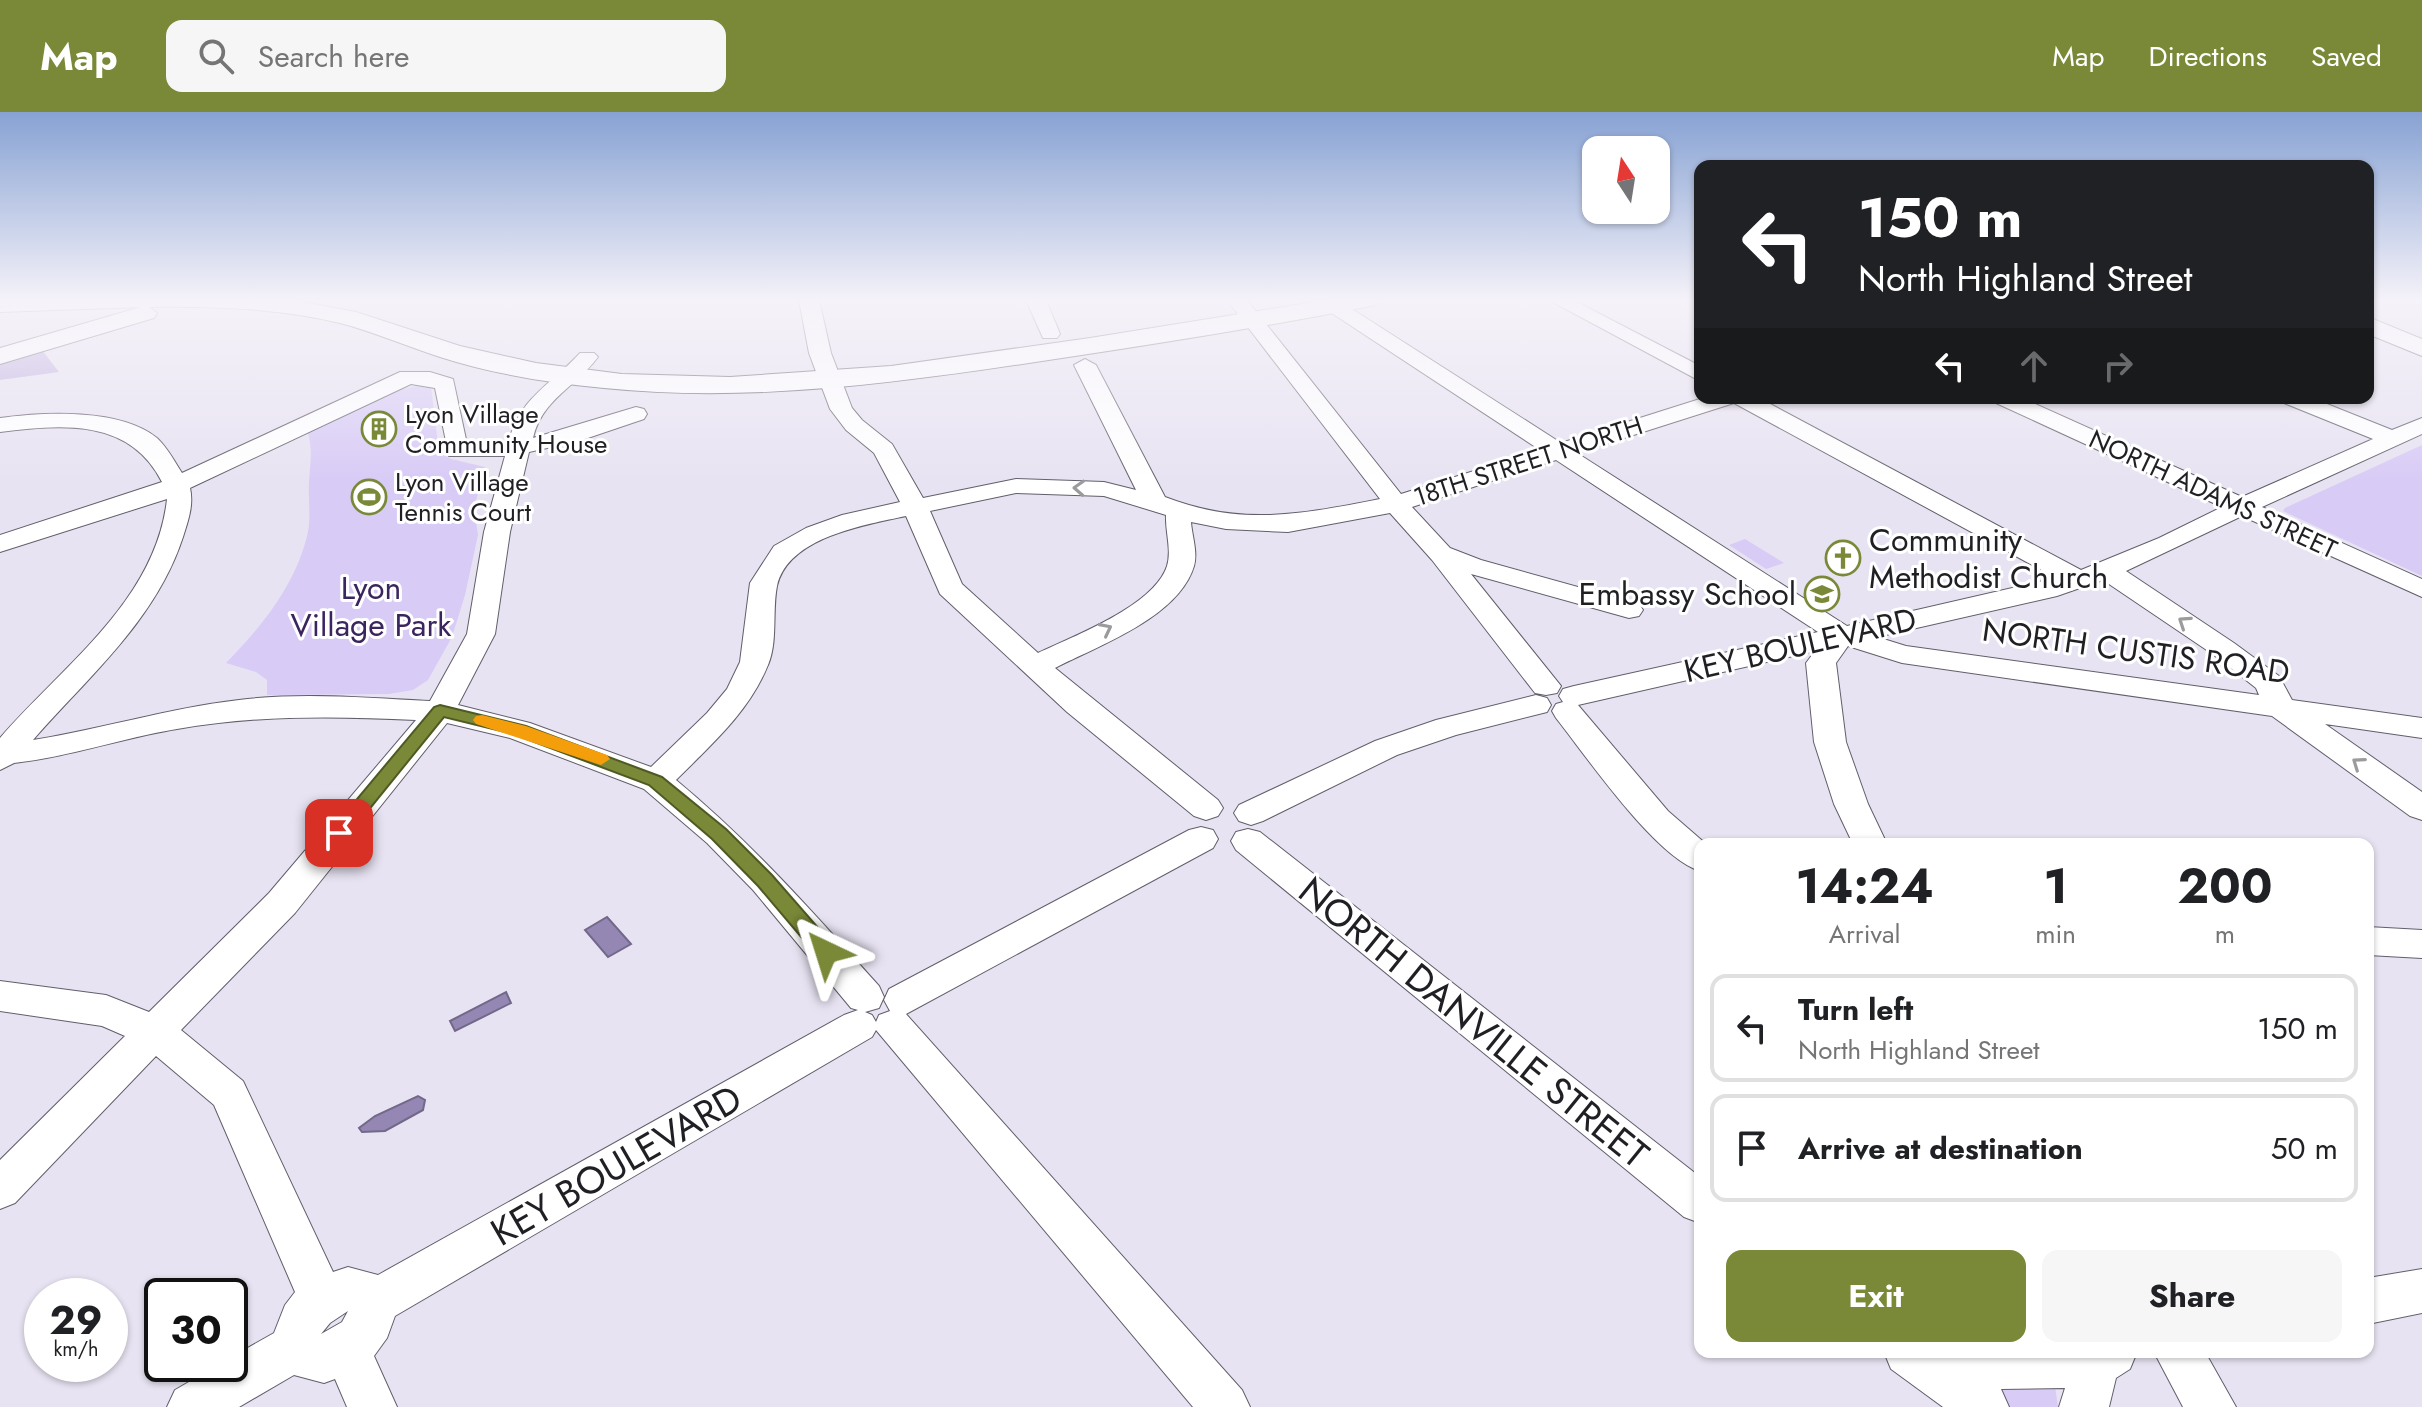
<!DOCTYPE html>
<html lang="en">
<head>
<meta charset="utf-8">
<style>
  :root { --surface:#fff; --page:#f6f6f6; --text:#202124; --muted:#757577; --line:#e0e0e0; --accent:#798937 }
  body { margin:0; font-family:Jost,sans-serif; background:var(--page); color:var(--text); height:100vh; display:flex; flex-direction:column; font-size:30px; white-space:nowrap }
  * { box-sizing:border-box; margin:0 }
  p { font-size:26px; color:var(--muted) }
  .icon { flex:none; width:44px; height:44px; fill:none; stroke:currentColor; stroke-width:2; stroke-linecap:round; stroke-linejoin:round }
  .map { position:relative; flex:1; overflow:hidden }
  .panel { position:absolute; left:1694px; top:726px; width:680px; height:520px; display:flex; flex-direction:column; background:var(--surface); border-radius:16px; box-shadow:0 2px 6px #0004 }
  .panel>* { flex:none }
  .guide { position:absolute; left:1694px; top:48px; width:680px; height:244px; border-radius:16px; box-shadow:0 2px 6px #0004; background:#202124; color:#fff; overflow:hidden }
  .needle { width:52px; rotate:348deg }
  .tools { position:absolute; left:1582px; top:24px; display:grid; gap:16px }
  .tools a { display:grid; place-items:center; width:88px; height:88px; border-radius:16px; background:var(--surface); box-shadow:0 2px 6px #0004; font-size:40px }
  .speed { position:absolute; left:24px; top:1166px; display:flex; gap:16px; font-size:40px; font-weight:700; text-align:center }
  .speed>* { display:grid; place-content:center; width:104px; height:104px; border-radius:50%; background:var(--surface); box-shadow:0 2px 6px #0004; line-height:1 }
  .speed small { font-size:20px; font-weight:400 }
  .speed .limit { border:4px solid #111; border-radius:12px; background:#fff; color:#111 }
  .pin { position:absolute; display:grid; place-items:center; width:68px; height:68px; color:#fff; margin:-34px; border-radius:16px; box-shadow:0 4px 12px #0006 }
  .me { position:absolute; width:88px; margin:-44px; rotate:319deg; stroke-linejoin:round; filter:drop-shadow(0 0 6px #0008) }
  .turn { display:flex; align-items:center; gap:28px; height:168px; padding:0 32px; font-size:36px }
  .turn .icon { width:104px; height:104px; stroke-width:2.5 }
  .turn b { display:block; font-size:56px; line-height:68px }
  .lanes { display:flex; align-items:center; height:76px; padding:0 32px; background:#0003; justify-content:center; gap:40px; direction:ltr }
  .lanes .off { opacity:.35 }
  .eta { display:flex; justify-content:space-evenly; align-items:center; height:136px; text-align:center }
  .eta b { font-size:48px; font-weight:700; line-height:56px }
  .action { display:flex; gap:16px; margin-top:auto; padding:16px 32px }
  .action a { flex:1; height:92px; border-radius:16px; background:var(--accent); color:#fff; font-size:32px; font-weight:700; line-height:92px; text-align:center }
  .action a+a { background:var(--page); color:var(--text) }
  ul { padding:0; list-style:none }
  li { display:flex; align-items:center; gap:24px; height:108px; margin:0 16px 12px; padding:0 16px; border:4px solid var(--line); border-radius:16px }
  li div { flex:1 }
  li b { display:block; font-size:30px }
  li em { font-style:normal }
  header { display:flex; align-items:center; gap:48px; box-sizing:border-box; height:112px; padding:0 40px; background:var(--accent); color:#fff }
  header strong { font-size:38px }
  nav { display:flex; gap:44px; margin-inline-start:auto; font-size:28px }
  .search { width:560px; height:72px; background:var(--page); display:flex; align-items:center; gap:20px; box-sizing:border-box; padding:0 28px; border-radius:16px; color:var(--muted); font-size:30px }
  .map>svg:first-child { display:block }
</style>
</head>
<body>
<header>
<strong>Map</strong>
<div class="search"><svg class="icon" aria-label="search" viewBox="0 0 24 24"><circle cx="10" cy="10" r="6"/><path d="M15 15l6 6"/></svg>Search here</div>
<nav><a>Map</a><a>Directions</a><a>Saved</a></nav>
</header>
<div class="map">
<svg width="2422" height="1295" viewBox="0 0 2422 1295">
  <rect width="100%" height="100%" fill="#e8e3f2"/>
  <path fill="#d8cbf6" d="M420,273L431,275L439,340L451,347L485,355L474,396L478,423L465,483L452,525L428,568L413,578L389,582L267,583V568L256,560L226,551C262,514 296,473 308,420C311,404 308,387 309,370C310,352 313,340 308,321L395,279Z
    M2422,333V464L2283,399L2285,396Z
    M1745,427L1784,451L1766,457L1729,433Z
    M1978,1267L2055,1274L2058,1295H2006Z"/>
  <path fill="#beafdf" d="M42,238L59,260L0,268V250Z"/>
  <path fill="#9587b4" stroke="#726889" stroke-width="2" d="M607,805L631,832L608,845L585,818Z
    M506,880L511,891L455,919L450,909Z
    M418,984L425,988L423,998L385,1019L362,1020L359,1016L375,1004Z"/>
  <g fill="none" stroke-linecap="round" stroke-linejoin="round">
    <g stroke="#625e6a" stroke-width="2">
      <path id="minor" d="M799,188H819L831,241L852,296L862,308L892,332L923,386L1016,367L1104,370L1136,378L1074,253L1085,247L1096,253L1165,385C1242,415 1302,402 1380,387L1227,188H1247L1401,382L1540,338L1327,198L1324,194L1327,190H1341L1561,331L1703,286H1759L2081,458L2159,426L2222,395L1996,291L1993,286H2022L2242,385L2373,327L2284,291L2281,286H2312L2392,318L2422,306V322L2262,395L2422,467V485L2242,404L2126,459L2234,531L2279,564L2292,588L2422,606V626L2325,612L2422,680V708L2410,704L2272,604L1902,551L1848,534L1836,551L1846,630L1868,692L1887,732H1853L1834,692L1814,630L1806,551L1815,539L1578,593L1668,699L1706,732H1700V759C1655,745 1587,645 1556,606L1552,599L1556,592L1563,590L1559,584L1563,577L1574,574L1818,520L1556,348L1412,395L1450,436L1481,448L1639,492L1643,498L1639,504L1629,506L1471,462L1561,574L1557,581L1546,583L1535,581L1432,448L1390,401L1288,420L1226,417L1191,410C1192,424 1198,440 1194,454C1179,505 1098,534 1055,556L1218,688L1223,696L1218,704L1206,708L1194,704L1067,600L940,482L906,404C865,413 788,425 777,474C772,499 778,530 768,553C749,600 711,633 676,668C752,731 813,800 879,874L884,885L879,896L865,900L872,903L876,910L879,903L890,899L884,888L889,877L1189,718L1201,715L1213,718L1218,727L1213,736L906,902L1242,1278L1250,1295H1193L876,918L872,925L395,1204L387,1226L374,1244L397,1295H347L335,1267L324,1271L294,1263L239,1295H167L175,1278L220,1252H230V1246L274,1221L285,1193L295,1180L214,993L156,944L15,1091L0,1097V1048L125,924L102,914L0,899V869L106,883L149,900L269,781L416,608C335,604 257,603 177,617C122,626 69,645 14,651L0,658V626C62,554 156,489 167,387L0,440V423L162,370C130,306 62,312 0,320V306C44,300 120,296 157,326C167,335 175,350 182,361L400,260H430L453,267L467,332L504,330L509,329C520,285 551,273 580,241H594L598,245C575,276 542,287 533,326L636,295L644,297L647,302L644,307L579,329L529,340L510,420L495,522L458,593L530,611L651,655L707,601L727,577L740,550L750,471L774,434L806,416L842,403L900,390L874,341L846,318L830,297L809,241ZM411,272L435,276L449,344H505L484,420L467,522L430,589C367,586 302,580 239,588C169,596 102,617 33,628C89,564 156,508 183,425C188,409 194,393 190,376ZM1734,291L2056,466L1847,514L1577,341ZM1016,381L1104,384L1166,403C1165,419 1172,438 1167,454C1154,494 1074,524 1038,541L962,472L930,399ZM2103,468L2214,543L2256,576L2259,583L1906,534L1877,525L2057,484ZM447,611L510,626L644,677L707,731L753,778L851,896L858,898L844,903L378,1163L348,1155L333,1160L243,969L181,918L295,801ZM348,1199L342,1210L321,1222L330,1211Z
        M1026,188H1046L1060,222L1057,226H1043Z
        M1549,188H1573L1700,254V269Z
        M1536,583L1547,586L1551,593L1547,600L1456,623L1397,643L1263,709L1251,713L1239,709L1234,701L1239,693L1375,629L1436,608Z
        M1248,717L1260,720L1700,1065V1111L1684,1105L1236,738L1231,729L1236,720Z
        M2368,815L2422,818V846L2368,843Z
        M2422,1157V1201L2368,1212V1166Z
        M1884,1240H2137L2130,1257L2116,1266L2109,1295H2059L2065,1276L2001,1277L2009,1295H1943L1891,1257Z
        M2154,1240H2205L2236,1295H2183Z"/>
    </g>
    <g stroke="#625e6a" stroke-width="2">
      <path id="major" d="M0,188H292L356,200L460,234L536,251L622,262L730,265L891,254L1090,226L1327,188H1378L1375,193L1366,195C1258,216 1150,233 1042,249C897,271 750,291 604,276C549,271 493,262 440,245C406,234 374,220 340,211C278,196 212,194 149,195L157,201L154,206L0,252V236L141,195L0,200Z
        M2368,205L2422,227V244L2368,222Z"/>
    </g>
    <use href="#minor" fill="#fff" fill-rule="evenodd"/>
    <use href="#major" fill="#fff" fill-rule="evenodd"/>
  </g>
  <defs><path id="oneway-chevron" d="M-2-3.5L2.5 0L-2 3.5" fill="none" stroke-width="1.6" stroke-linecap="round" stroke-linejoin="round" transform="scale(2)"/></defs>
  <g stroke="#9b9a9c">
    <use href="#oneway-chevron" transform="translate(1079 376) rotate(-177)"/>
    <use href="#oneway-chevron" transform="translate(2184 510) rotate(-146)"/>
    <use href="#oneway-chevron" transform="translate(1106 517) rotate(-27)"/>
    <use href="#oneway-chevron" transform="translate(2358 651) rotate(-145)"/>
  </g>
  <linearGradient id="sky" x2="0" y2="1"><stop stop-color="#87a2d3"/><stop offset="0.51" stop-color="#f5f2f9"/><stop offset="1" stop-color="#f5f2f9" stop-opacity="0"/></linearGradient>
  <rect width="2422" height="369" fill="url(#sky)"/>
  <path fill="#798937" stroke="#4f5924" stroke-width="2" d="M440,593L526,614L662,665L726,717L772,763L834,834L837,840L834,846L826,848L819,846L758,774L712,727L649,673L513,622L444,605L346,726H332L330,721L332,717L434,595Z"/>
  <path fill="#f59e0b" d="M482,603L526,614L607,643L610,647L601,653L476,612L473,608L476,604Z"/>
  <defs>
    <g id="building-ring" transform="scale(1.8)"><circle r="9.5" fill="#fff" stroke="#798937" stroke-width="1.5"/><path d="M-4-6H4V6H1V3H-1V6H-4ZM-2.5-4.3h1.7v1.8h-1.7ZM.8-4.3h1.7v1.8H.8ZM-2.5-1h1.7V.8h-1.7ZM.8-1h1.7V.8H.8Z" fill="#798937"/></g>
    <g id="stadium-ring" transform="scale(1.8)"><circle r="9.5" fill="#fff" stroke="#798937" stroke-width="1.5"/><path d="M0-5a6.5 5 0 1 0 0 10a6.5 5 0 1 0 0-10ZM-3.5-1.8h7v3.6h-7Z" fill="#798937"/></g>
    <g id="church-ring" transform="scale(1.8)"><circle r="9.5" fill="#fff" stroke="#798937" stroke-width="1.5"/><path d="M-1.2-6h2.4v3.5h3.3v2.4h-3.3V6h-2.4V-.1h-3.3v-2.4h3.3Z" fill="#798937"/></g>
    <g id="school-ring" transform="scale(1.8)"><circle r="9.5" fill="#fff" stroke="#798937" stroke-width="1.5"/><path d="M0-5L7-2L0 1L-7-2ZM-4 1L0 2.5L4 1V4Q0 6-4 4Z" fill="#798937"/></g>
  </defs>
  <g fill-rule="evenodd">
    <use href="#building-ring" x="379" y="317"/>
    <use href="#stadium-ring" x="369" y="385"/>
    <use href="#church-ring" x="1843" y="446"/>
    <use href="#school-ring" x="1822" y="482"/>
  </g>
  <g text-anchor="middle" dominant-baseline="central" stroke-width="6" stroke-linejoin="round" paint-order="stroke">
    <g font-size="26" fill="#201f24" stroke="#fff" text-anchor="start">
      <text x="405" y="302">Lyon Village<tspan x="405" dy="30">Community House</tspan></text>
      <text x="395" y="370">Lyon Village<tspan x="395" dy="30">Tennis Court</tspan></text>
    </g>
    <g font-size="26" fill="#201f24" stroke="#fff">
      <text transform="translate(1528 349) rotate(-18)">18TH STREET NORTH</text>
      <text transform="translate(2213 382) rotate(25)">NORTH ADAMS STREET</text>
    </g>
    <g font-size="32" fill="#201f24" stroke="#fff" text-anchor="start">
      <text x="1869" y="428">Community<tspan x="1869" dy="37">Methodist Church</tspan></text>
      <text x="1796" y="482" text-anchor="end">Embassy School</text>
    </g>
    <g font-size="32" fill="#3b255e" stroke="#fff">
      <text x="371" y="476">Lyon<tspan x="371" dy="37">Village Park</tspan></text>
    </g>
    <g font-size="32" fill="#201f24" stroke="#fff">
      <text transform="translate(1800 533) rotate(-13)">KEY BOULEVARD</text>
      <text transform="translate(2136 539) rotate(8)">NORTH CUSTIS ROAD</text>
    </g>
    <g font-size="38" fill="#201f24" stroke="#fff">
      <text transform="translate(1474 910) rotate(39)">NORTH DANVILLE STREET</text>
      <text transform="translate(616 1053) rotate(-30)">KEY BOULEVARD</text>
    </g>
  </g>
</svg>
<div class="tools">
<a><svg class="needle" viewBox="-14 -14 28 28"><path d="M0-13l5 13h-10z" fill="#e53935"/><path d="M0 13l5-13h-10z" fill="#757577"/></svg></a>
</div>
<div class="speed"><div>29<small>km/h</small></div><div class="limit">30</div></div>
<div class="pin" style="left:339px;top:721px;background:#d93025"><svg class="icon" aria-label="arrive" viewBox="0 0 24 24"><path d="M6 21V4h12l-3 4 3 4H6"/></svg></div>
<svg class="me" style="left:826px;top:840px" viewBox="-20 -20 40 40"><path d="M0-17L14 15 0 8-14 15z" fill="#798937" stroke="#fff" stroke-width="4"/></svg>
<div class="guide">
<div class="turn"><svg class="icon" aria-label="left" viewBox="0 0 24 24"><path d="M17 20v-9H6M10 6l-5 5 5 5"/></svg><div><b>150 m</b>North Highland Street</div></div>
<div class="lanes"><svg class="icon" aria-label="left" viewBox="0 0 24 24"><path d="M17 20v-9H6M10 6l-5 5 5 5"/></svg><svg class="icon off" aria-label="ahead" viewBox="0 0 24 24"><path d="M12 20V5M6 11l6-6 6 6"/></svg><svg class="icon off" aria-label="right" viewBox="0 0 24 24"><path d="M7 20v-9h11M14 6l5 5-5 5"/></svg></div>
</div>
<section class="panel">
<div class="eta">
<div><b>14:24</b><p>Arrival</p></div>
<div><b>1</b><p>min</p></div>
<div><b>200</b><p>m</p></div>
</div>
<ul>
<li><svg class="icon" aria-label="left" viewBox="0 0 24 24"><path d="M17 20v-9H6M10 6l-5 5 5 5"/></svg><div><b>Turn left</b><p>North Highland Street</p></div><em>150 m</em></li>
<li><svg class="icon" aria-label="arrive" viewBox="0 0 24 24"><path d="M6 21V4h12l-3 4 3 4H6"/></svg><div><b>Arrive at destination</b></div><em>50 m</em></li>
</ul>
<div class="action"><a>Exit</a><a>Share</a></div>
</section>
</div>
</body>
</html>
